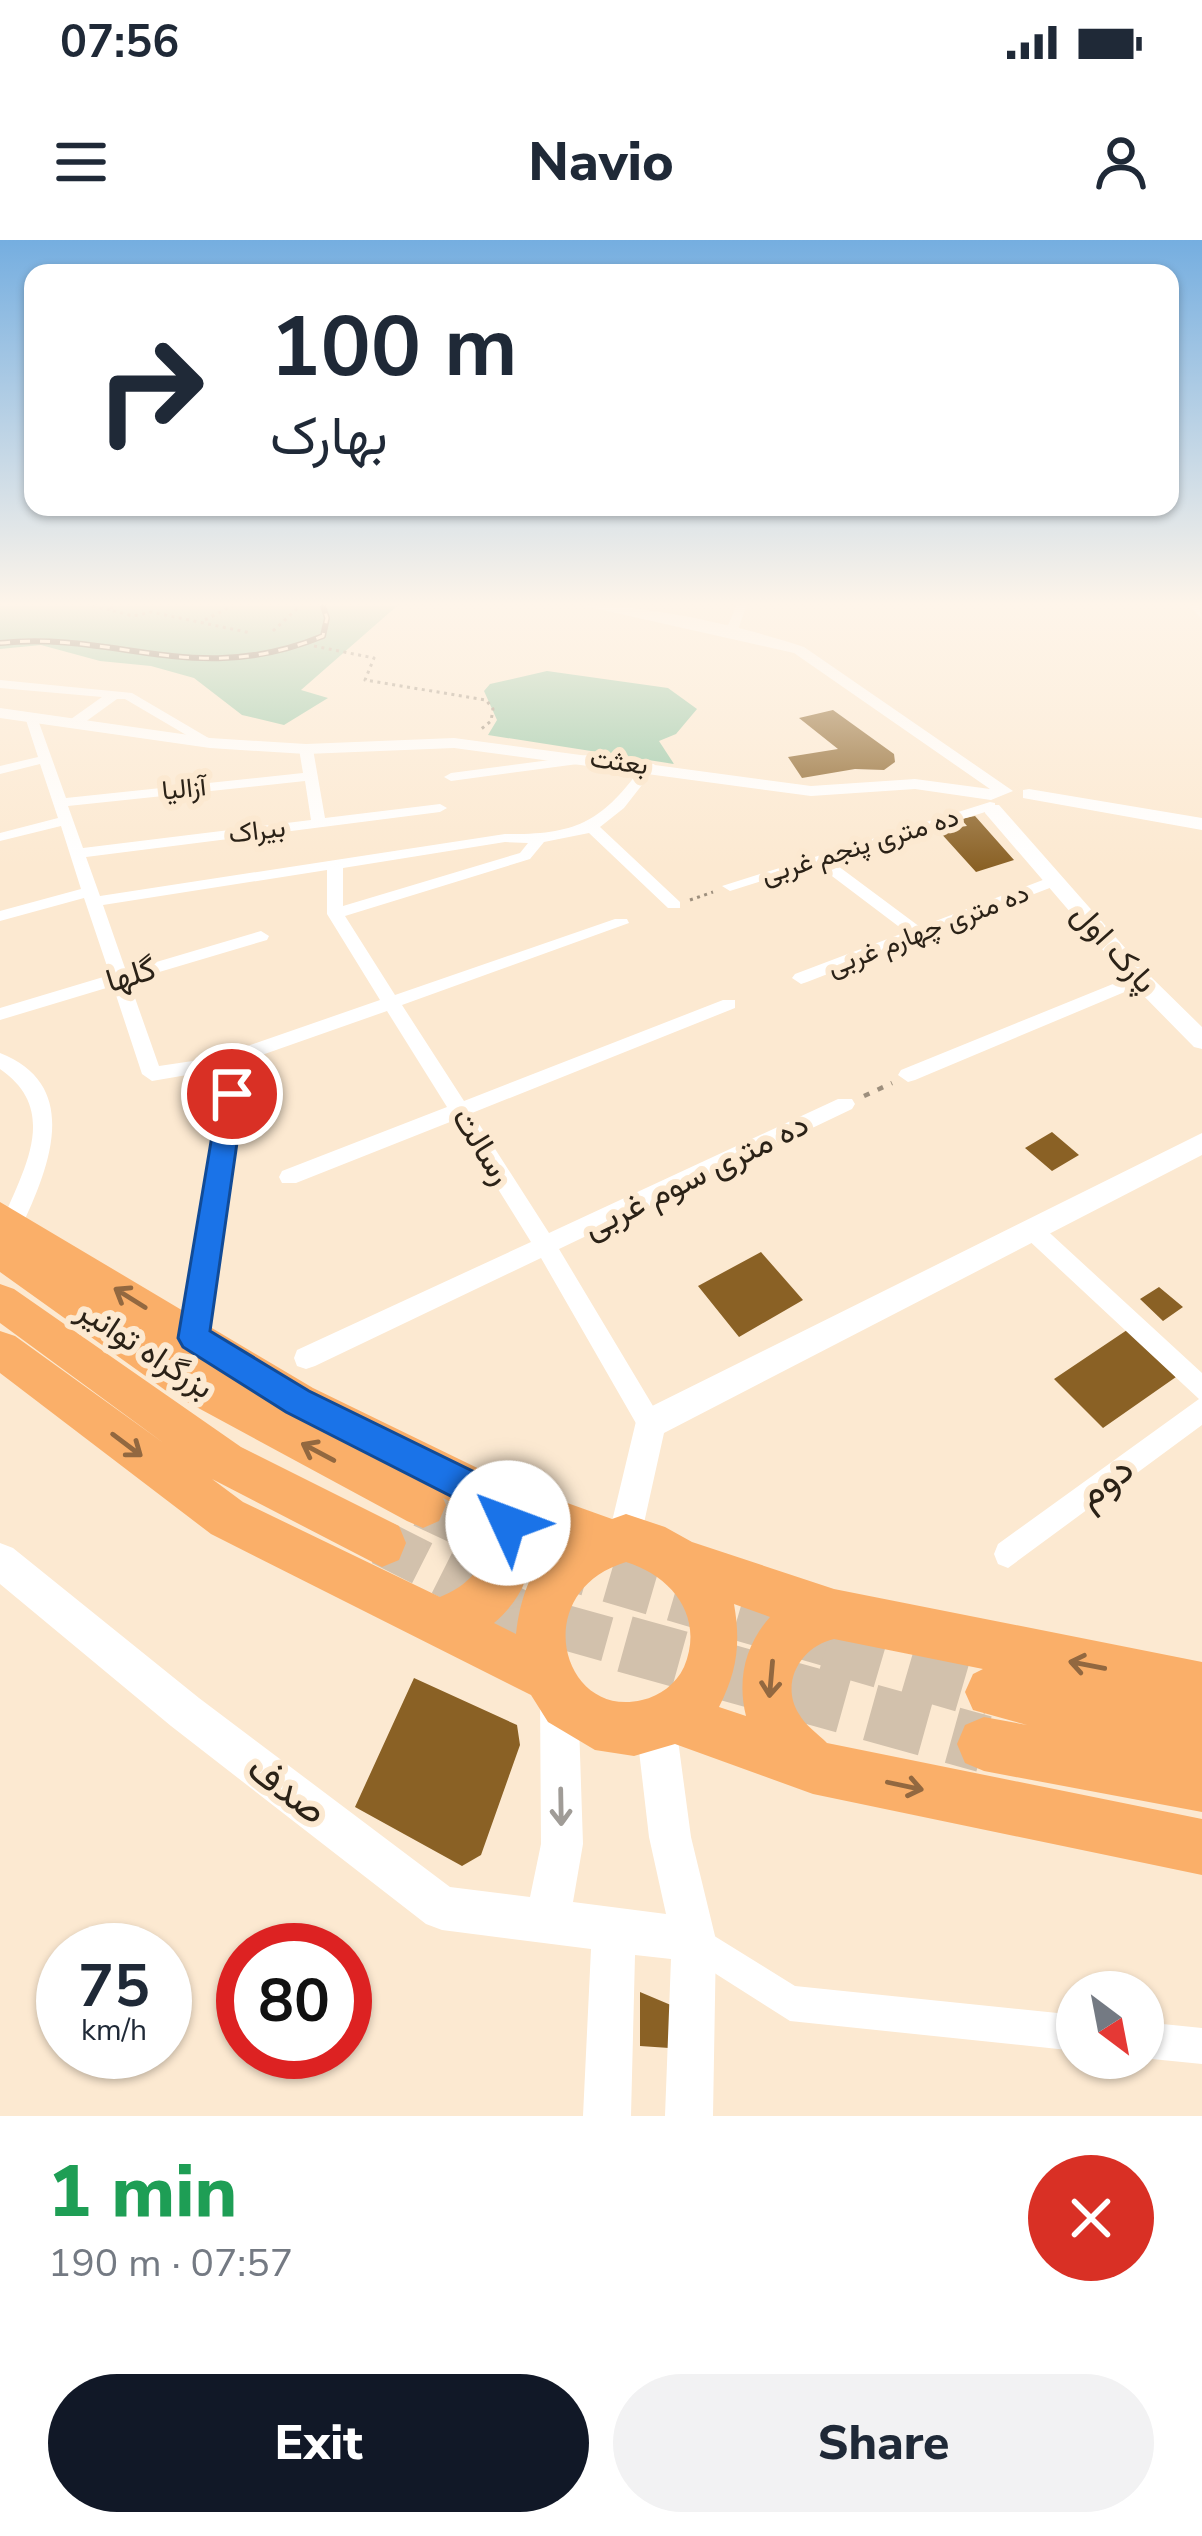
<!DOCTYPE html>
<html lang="en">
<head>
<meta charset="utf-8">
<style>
  :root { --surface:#fff; --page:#f2f2f3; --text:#1f2937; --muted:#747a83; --accent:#111827 }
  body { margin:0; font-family:"Nunito Sans",Vazirmatn,sans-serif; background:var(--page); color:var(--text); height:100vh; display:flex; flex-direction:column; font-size:45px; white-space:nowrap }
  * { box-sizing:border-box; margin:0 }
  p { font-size:39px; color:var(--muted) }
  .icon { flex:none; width:66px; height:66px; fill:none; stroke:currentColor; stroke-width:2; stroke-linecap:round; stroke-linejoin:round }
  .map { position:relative; height:1876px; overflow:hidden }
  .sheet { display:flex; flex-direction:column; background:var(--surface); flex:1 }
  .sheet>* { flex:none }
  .guide { position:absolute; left:24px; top:24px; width:1155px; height:252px; border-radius:24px; box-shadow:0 3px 9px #0004; background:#fff; color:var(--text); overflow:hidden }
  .needle { width:78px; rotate:148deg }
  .buttons { position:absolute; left:1056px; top:1731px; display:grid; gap:24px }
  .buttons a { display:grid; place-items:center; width:108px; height:108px; border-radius:50%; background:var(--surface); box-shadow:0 3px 9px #0004; font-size:60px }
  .speed { position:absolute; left:36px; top:1683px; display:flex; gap:24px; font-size:60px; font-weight:700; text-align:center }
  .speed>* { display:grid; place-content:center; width:156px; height:156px; border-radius:50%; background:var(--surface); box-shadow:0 3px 9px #0004; line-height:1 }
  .speed small { font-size:30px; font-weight:400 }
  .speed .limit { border:18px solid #d22; background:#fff; color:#111 }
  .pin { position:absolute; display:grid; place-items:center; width:102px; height:102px; color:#fff; margin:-51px; border:6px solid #fff; border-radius:50%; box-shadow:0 3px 12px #0007 }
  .me { position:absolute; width:132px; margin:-66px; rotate:313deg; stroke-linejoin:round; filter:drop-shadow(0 0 9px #0008) }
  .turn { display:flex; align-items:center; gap:42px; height:252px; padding:0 48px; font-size:54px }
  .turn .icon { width:156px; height:156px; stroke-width:2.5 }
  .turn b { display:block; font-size:84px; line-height:102px }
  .round { display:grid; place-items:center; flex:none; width:126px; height:126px; border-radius:63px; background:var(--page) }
  .head { display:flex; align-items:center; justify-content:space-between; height:204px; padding:0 48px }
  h1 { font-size:72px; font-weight:800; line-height:90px; color:#1e9e55 }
  .action { display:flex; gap:24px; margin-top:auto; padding:24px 48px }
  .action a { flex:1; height:138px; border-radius:72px; background:var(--accent); color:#fff; font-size:48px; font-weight:800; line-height:138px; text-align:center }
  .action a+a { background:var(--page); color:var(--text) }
  .status { display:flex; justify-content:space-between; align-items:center; height:84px; padding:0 60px; background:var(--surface); direction:ltr }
  .status svg { height:33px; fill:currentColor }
  header { display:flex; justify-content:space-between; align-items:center; height:156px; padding:0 48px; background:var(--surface); font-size:54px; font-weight:800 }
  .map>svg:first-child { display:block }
</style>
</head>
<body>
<div class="status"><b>07:56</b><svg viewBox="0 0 49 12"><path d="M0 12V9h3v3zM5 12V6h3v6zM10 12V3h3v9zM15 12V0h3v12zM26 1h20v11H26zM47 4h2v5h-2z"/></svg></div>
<header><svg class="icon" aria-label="menu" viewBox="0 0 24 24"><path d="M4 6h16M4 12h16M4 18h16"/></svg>Navio<svg class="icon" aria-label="person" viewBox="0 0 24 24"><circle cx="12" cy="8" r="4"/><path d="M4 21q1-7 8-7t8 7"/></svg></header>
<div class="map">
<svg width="1202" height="1876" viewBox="0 0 1202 1876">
  <rect width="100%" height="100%" fill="#fce9d1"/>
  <path fill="#95c7a6" d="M0,366H397L301,450L328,458L284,485L242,475L194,438L151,426L100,421L41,405L0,409Z
    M547,431L668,448L697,469L676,494L659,501L674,524L488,495L497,480L484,451L490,444Z"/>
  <path fill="#8a6125" d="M833,470L894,514L895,522L884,530L855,529L802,538L788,517L838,509L799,478Z
    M975,576L1014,620L976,632L938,590L967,586L961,579Z
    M1052,892L1079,915L1052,931L1025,908Z
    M761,1012L803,1060L739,1097L698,1046Z
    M1159,1047L1183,1067L1163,1081L1140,1059Z
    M1127,1090L1176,1137L1103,1188L1054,1139Z
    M414,1438L517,1485L520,1505L481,1615L462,1626L355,1567Z
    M640,1752L685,1771L684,1809L640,1806Z"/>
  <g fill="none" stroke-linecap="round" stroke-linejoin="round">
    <path stroke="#d2c1ac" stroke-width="45" stroke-dasharray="45 22" stroke-linecap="butt" d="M423,1265L541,1320L838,1407
      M382,1303L531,1378L635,1407"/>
    <path stroke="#d2c1ac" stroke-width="57" stroke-dasharray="57 28" stroke-linecap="butt" d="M625,1404L984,1504
      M827,1404L991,1452"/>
    <path stroke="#9d8f7d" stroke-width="3" stroke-dasharray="3 4.5" stroke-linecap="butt" d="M92,366L110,370
      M112,366L110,370L133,376L151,372L251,393
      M205,380L232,366
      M273,391L300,366
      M314,406L374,418L365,440L486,460L493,469L491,481L480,490
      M690,660L713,652"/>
    <path stroke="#9d8f7d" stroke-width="4.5" stroke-dasharray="6 9" stroke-linecap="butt" d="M864,856L892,843"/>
    <path fill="#fff" fill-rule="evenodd" d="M736,366H746L737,393L731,396L725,393Z
      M1189,366H1199L1202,379Z
      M0,440L132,453L217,503L205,506L125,459H117L81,485H71V479L102,457L0,448Z
      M31,473L37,477L66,558L303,533L299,509L306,505L313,509L325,578L440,564L447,568L440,572L86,617L100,656L505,594C577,595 602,582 644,524H654L656,527L624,568L600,587L680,662V668H668L589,593L544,602L530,619L345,676L395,755L615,679H627L629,683L402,765L464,861L723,760H735V768L472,873L549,993L838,859H852L855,864L852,869L559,1009L659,1176L663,1184L659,1192L650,1196L641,1192L541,1018L315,1126L306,1129L297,1126L294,1118L297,1110L531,1002L455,880L296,943H282L279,937L282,931L447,867L387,771L222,829L152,841L142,834L113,746L0,780V768L110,735L84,658L0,681V671L81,649L61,586L0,601V593L58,578L40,524L0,534V526L38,517L25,477ZM305,541L311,580L83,608L68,566ZM505,602L528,603L520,613L343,666V628ZM327,630V674L380,760L213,818L159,826L129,741L267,700L269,696L261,691L126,731L103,665Z
      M588,515L595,519L593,522L451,541L444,537L451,533Z
      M990,562L995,563V569L830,620L920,687L1048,638H1060V644L807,742L801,744L792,738L795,734L906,692L816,624L730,651L722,646Z
      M1140,733L1149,739L1146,743L915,840L908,842L898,835L901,830Z
      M0,813C84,846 48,930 20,990H4L1,984C23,930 61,871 0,829Z
      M232,847L242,854L206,1098L202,1105L194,1109L186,1105L182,1098L222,854Z
      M1032,981L1040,984L1202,1133V1185L1008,1328L998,1324L994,1314L998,1304L1199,1159L1024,996L1021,990L1024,984Z
      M695,1684L795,1746L1077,1775V1811L790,1781L683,1713L678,1701L683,1689Z
      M1143,1782L1202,1788V1824L1142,1818Z"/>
    <path fill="#fff" fill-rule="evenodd" d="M585,366C652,365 741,386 804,407L1013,551L991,560L915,549L811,556L454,508L306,514L210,508L0,478V468L210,498L306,504L454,498L811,546L915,539L990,549L794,413Z
      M1029,549L1202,578V590L1023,558V550Z
      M985,565H999L1148,734L1202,787V809L1194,807L1132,744L985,573Z
      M1202,893V915L664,1193L638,1310L626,1316L614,1310L608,1298L638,1173Z
      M0,1303L13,1308L199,1458L450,1647L530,1657L541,1604L540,1454L545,1440L559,1435L573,1440L578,1454L583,1604L573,1662L666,1674L649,1597L636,1485L642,1471L656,1465L670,1471L676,1485L691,1597L716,1700L713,1876H665L671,1719L635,1715L631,1876H583L591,1709L442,1690L426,1684L171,1486L0,1344Z"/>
    <path fill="#faaf69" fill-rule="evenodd" d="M0,962L313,1148L500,1239L612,1279L626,1274L665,1287L692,1302L834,1349L1202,1422V1572L984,1531L965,1523L957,1504L965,1485L984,1477L1027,1485L973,1470L965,1452L973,1434L983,1429L834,1399C802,1406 779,1442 799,1474C805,1485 818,1494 827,1503L1202,1579V1635L813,1554L675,1504L634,1516L595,1510L548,1482L531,1455L211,1294L0,1133V1091L15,1096L165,1204L0,1083V1044L14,1049L241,1207L399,1286L406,1303L399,1320L382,1327L212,1239L243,1262L440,1357C479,1341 495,1313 475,1274L443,1258L446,1265L439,1281L423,1288L407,1281L165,1150L0,1032ZM530,1295L556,1305C530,1327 520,1360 516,1394L494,1383C520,1361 536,1330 530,1295ZM626,1322C672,1336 705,1377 684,1427C676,1444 660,1456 642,1460C562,1480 527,1352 626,1322ZM734,1364L770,1377C745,1405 737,1440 746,1476L719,1467C737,1431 741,1404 734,1364Z"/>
    <g stroke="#736757" stroke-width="6">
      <path id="rail" d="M0,403C119,391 196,448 323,396L327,378L323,366"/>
    </g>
    <use href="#rail" stroke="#fce9d1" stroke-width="3" stroke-dasharray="10" stroke-linecap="butt"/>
  </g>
  <defs><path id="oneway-shaft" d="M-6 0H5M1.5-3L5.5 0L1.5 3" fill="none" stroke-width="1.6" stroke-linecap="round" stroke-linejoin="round" transform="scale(3)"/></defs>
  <g stroke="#926840">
    <use href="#oneway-shaft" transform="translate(130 1058) rotate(-148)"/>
    <use href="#oneway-shaft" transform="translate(127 1205) rotate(37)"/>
    <use href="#oneway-shaft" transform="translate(318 1212) rotate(-152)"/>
    <use href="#oneway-shaft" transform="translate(1087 1425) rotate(-169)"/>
    <use href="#oneway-shaft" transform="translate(771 1439) rotate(95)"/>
    <use href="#oneway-shaft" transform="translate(905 1546) rotate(12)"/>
  </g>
  <use stroke="#a09c97" href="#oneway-shaft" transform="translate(561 1567) rotate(89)"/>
  <linearGradient id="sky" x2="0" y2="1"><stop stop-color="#75aee0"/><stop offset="0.58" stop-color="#fef5ea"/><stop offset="1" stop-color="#fef5ea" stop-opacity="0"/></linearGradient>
  <rect width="1202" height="628" fill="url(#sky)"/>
  <path fill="#1a73e8" stroke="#114b97" stroke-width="3" d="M232,845L244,854L210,1091L309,1151L503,1246L525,1283L520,1296L508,1301L495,1296L478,1270L286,1172L183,1107L178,1098L219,854Z"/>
  <g text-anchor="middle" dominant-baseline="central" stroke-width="12" stroke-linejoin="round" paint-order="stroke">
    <g font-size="27" fill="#2b2217" stroke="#fce9d1">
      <text transform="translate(619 522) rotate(8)">بعثت</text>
      <text transform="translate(184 549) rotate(-6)">آزالیا</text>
      <text transform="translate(257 591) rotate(-7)">بیراک</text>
      <text transform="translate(860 606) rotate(-17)">ده متری پنجم غربی</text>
      <text transform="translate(928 690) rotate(-21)">ده متری چهارم غربی</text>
    </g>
    <g font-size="33" fill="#2b2217" stroke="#fce9d1">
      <text transform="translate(1114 708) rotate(48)">پارک اول</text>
      <text transform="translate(131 735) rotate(-17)">گلها</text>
      <text transform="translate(482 906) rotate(58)">رسالت</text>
      <text transform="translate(696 936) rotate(-26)">ده متری سوم غربی</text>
      <text transform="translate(145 1109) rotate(33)">بزرگراه توانیر</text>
    </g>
    <g font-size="39" fill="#2b2217" stroke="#fce9d1">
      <text transform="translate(1105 1242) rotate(-37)">دوم</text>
      <text transform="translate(287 1550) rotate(37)">صدف</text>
    </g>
  </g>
</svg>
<div class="buttons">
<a><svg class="needle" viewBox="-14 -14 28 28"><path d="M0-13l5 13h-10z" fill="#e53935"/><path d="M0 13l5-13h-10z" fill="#747a83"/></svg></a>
</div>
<div class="speed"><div>75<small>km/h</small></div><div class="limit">80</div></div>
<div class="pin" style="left:232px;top:854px;background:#d93025"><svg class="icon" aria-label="arrive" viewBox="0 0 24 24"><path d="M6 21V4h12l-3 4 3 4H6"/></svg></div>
<svg class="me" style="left:508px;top:1283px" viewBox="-20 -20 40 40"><circle r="19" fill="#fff"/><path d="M0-13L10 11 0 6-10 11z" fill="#1a73e8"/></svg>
<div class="guide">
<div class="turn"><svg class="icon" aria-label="right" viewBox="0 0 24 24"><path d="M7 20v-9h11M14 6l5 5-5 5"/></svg><div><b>100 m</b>بهارک</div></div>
</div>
</div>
<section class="sheet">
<div class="head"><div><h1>1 min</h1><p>190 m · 07:57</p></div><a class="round" style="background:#d93025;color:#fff"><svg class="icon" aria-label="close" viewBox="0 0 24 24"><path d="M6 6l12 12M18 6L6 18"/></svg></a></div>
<div class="action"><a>Exit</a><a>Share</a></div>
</section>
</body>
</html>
